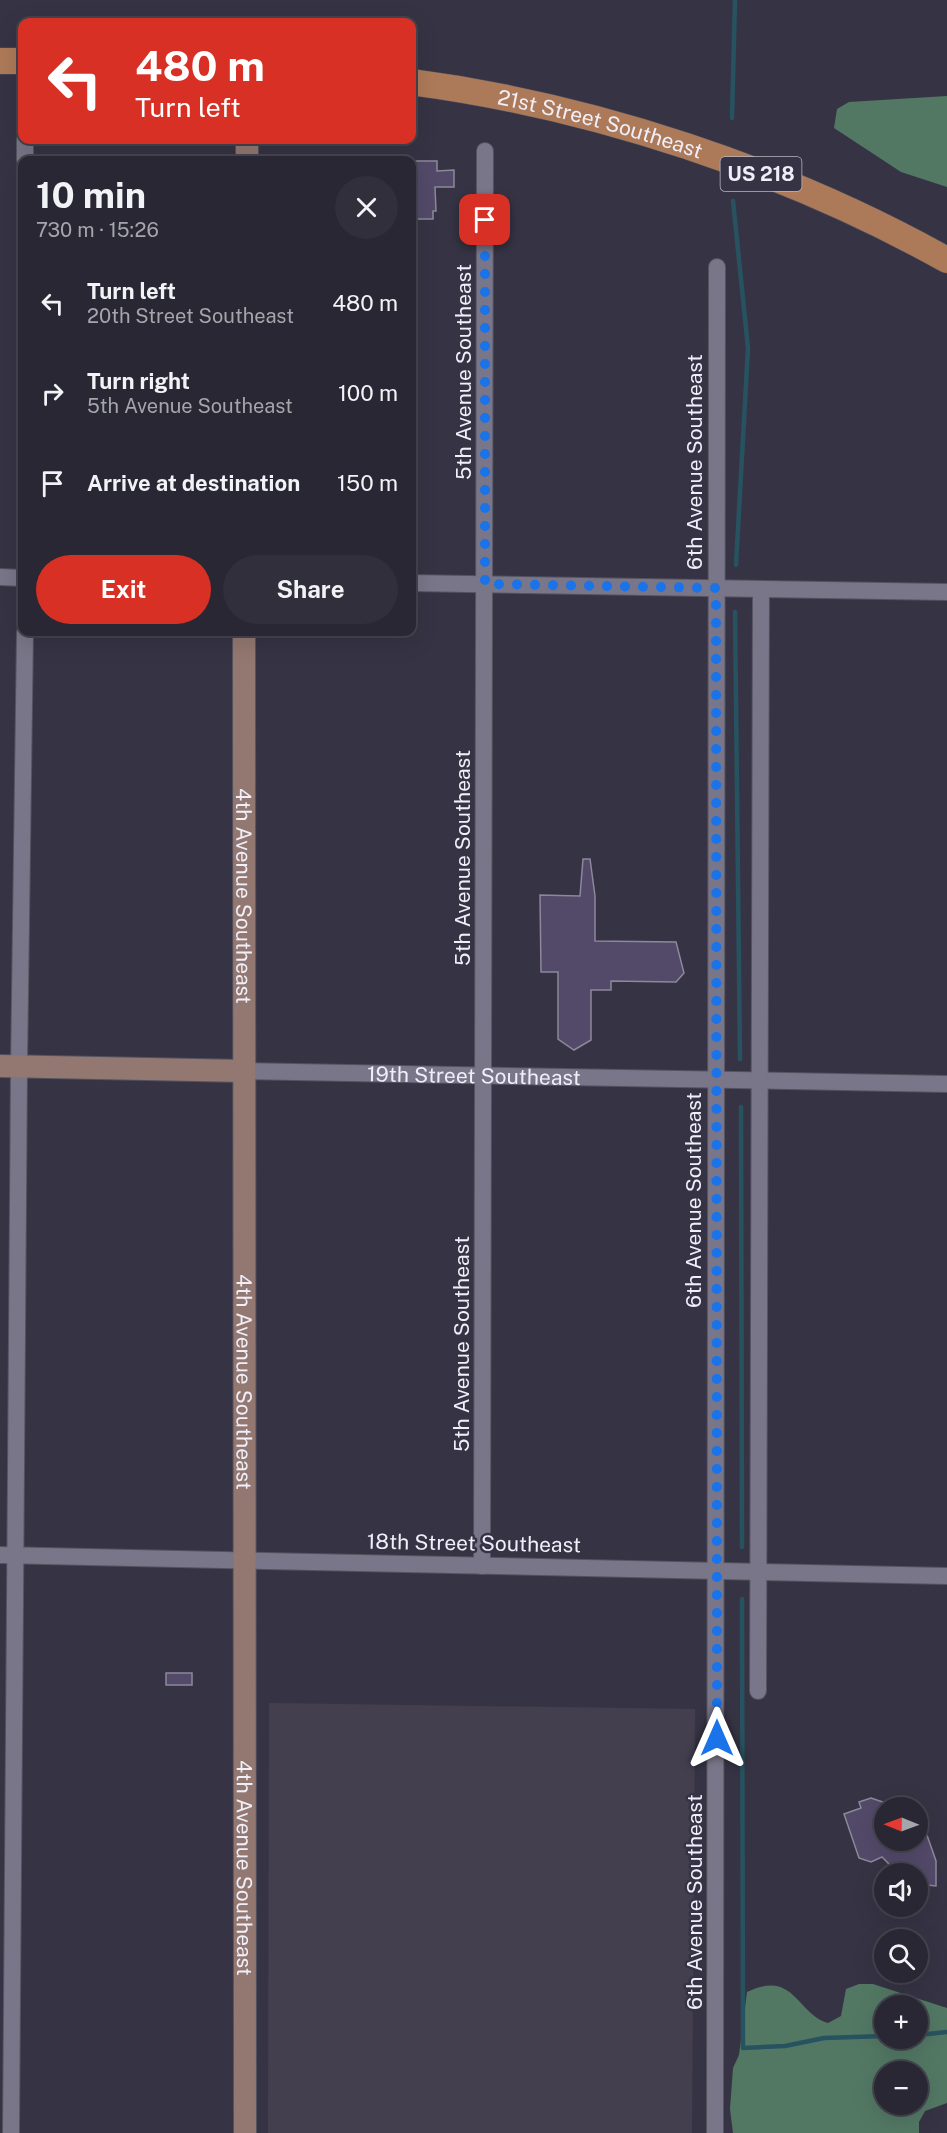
<!DOCTYPE html>
<html lang="en">
<head>
<meta charset="utf-8">
<style>
  :root { --surface:#282733; --page:#302f3b; --text:#f1f3f6; --muted:#a5a5ac; --line:#44444e; --accent:#d93025 }
  body { margin:0; font-family:"Public Sans",sans-serif; background:var(--page); color:var(--text); height:100vh; display:flex; flex-direction:column; font-size:22px; white-space:nowrap }
  * { box-sizing:border-box; margin:0 }
  p { font-size:20px; color:var(--muted) }
  .icon { flex:none; width:33px; height:33px; fill:none; stroke:currentColor; stroke-width:2; stroke-linecap:round; stroke-linejoin:round }
  .map { position:relative; flex:1; overflow:hidden }
  .details { position:absolute; left:18px; top:156px; width:398px; height:480px; display:flex; flex-direction:column; background:var(--surface); border-radius:12px; box-shadow:0 6px 24px #0002,0 0 0 2px var(--line) }
  .details>* { flex:none }
  .banner { position:absolute; left:18px; top:18px; width:398px; height:126px; border-radius:12px; box-shadow:0 6px 24px #0002,0 0 0 2px var(--line); background:#d93025; color:#fff; overflow:hidden }
  .needle { width:39px; rotate:271deg }
  .controls { position:absolute; left:874px; top:1797px; display:grid; gap:12px }
  .controls a { display:grid; place-items:center; width:54px; height:54px; border-radius:50%; background:var(--surface); box-shadow:0 6px 24px #0002,0 0 0 2px var(--line); font-size:30px }
  .pin { position:absolute; display:grid; place-items:center; width:51px; height:51px; color:#fff; margin:-26px; border-radius:12px; box-shadow:0 3px 9px #0006 }
  .me { position:absolute; width:66px; margin:-33px; rotate:0deg; stroke-linejoin:round; filter:drop-shadow(0 0 4px #0008) }
  .turn { display:flex; align-items:center; gap:21px; height:126px; padding:0 18px; font-size:27px }
  .turn .icon { width:78px; height:78px; stroke-width:2.5 }
  .turn b { display:block; font-size:42px; line-height:51px }
  .round { display:grid; place-items:center; flex:none; width:63px; height:63px; border-radius:32px; background:var(--page) }
  .summary { display:flex; align-items:center; justify-content:space-between; height:102px; padding:0 18px }
  h1 { font-size:36px; font-weight:700; line-height:45px }
  .primary-button { display:flex; gap:12px; margin-top:auto; padding:12px 18px }
  .primary-button a { flex:1; height:69px; border-radius:36px; background:var(--accent); color:#fff; font-size:24px; font-weight:700; line-height:69px; text-align:center }
  .primary-button a+a { background:var(--page); color:var(--text) }
  ul { padding:0; list-style:none }
  li { display:flex; align-items:center; gap:18px; height:90px; padding:0 18px }
  li div { flex:1 }
  li b { display:block; font-size:22px }
  li em { font-style:normal }
  .map>svg:first-child { display:block }
</style>
</head>
<body>
<div class="map">
<svg width="947" height="2133" viewBox="0 0 947 2133">
  <rect width="100%" height="100%" fill="#363444"/>
  <path fill="#443f4f" d="M269,1703L695,1709L692,2133H268Z"/>
  <path fill="#527864" fill-rule="evenodd" d="M947,96V187L901,172L834,128L837,109L849,102Z
    M859,1984H873L947,2008V2103L925,2111L919,2122V2133H733L730,2109L733,2068L739,2055L747,1992C795,1969 797,2015 828,2023L841,2016L846,1989ZM885,2006H918V2038H885ZM885,2072H918V2104H885Z"/>
  <g fill="none" stroke-linecap="round" stroke-linejoin="round">
    <path stroke="#275360" stroke-width="4.5" d="M732,118L735,0
      M733,201L748,348L736,565
      M735,612L740,1059
      M741,1107L742,1547
      M742,1599L743,2048L785,2046L824,2038L885,2036
      M918,2035L947,2032"/>
  </g>
  <path fill="#534969" stroke="#8d889a" stroke-width="1.5" d="M411,161H437V171L454,170V187H435L436,211H433V219H416V212H412Z
    M583,859H590L595,896V941L676,942L684,973L676,982L611,981V990H591V1040L574,1050L558,1039V972H541L540,895L580,896Z
    M166,1673H192V1685H166Z
    M871,1798L883,1802L885,1840H918V1815H920L936,1861V1886L918,1884V1874H903L901,1862L891,1866L882,1857L871,1862L859,1858L844,1814L861,1808L859,1802Z"/>
  <g fill="none" stroke-linecap="round" stroke-linejoin="round">
    <g stroke="#545360" stroke-width="18">
      <g id="street">
        <path d="M25,140V160"/>
        <path d="M0,577L22,578"/>
        <path d="M411,583L947,592"/>
        <path id="s1" d="M244,1071L947,1084"/>
        <path d="M0,1555L947,1576"/>
        <path d="M482,1566L485,151"/>
        <path d="M758,1691L761,589"/>
        <path d="M11,2133L19,1067L25,632"/>
        <path d="M715,2133L717,267"/>
      </g>
    </g>
    <g stroke="#545360" stroke-width="24">
      <g id="secondary">
        <path d="M247,160V140"/>
        <path id="s2" d="M244,632L245,2133"/>
        <path d="M0,1066L244,1071"/>
      </g>
    </g>
    <g stroke="#545360" stroke-width="27">
      <g id="primary">
        <path d="M0,61H22"/>
        <path id="s3" d="M411,82C594,106 786,170 947,260"/>
      </g>
    </g>
    <use href="#street" stroke="#787688" stroke-width="16"/>
    <use href="#secondary" stroke="#937871" stroke-width="22"/>
    <use href="#primary" stroke="#ad7a59" stroke-width="26"/>
  </g>
  <g fill="none" stroke-linecap="round" stroke-linejoin="round">
    <path stroke="#1a73e8" stroke-width="10" stroke-dasharray="0 18" d="M485,220V584L716,588L717,1738"/>
  </g>
  <g text-anchor="middle" dominant-baseline="central" stroke-width="5" stroke-linejoin="round" paint-order="stroke">
    <rect fill="#363444" stroke="#b8b6c3" stroke-width="1.5" x="720.5" y="157" width="81" height="34" rx="4.5"/>
    <g font-size="20" font-weight="bold" fill="#efeef9">
      <text x="761" y="174">US 218</text>
    </g>
    <g font-size="21" fill="#efeef9" stroke="#363444">
      <text stroke="none"><textPath href="#s3" startOffset="194">21st Street Southeast</textPath></text>
      <text transform="translate(463 372) rotate(-90)">5th Avenue Southeast</text>
      <text transform="translate(694 462) rotate(-90)">6th Avenue Southeast</text>
      <text transform="translate(462 858) rotate(-90)">5th Avenue Southeast</text>
      <text stroke="none"><textPath href="#s2" startOffset="264">4th Avenue Southeast</textPath></text>
      <text stroke="none"><textPath href="#s1" startOffset="230">19th Street Southeast</textPath></text>
      <text transform="translate(693 1200) rotate(-90)">6th Avenue Southeast</text>
      <text transform="translate(461 1344) rotate(-90)">5th Avenue Southeast</text>
      <text stroke="none"><textPath href="#s2" startOffset="750">4th Avenue Southeast</textPath></text>
      <text transform="translate(474 1543) rotate(1)">18th Street Southeast</text>
      <text stroke="none"><textPath href="#s2" startOffset="1236">4th Avenue Southeast</textPath></text>
      <text transform="translate(694 1902) rotate(-90)">6th Avenue Southeast</text>
    </g>
  </g>
</svg>
<div class="controls">
<a><svg class="needle" viewBox="-14 -14 28 28"><path d="M0-13l5 13h-10z" fill="#e53935"/><path d="M0 13l5-13h-10z" fill="#a5a5ac"/></svg></a>
<a><svg class="icon" aria-label="sound" viewBox="0 0 24 24"><path d="M4 9h4l5-4v14l-5-4H4zM17 9q2 3 0 6"/></svg></a>
<a><svg class="icon" aria-label="search" viewBox="0 0 24 24"><circle cx="10" cy="10" r="6"/><path d="M15 15l6 6"/></svg></a>
<a>+</a>
<a>−</a>
</div>
<div class="pin" style="left:485px;top:220px;background:#d93025"><svg class="icon" aria-label="arrive" viewBox="0 0 24 24"><path d="M6 21V4h12l-3 4 3 4H6"/></svg></div>
<svg class="me" style="left:717px;top:1738px" viewBox="-20 -20 40 40"><path d="M0-17L14 15 0 8-14 15z" fill="#1a73e8" stroke="#fff" stroke-width="4"/></svg>
<div class="banner">
<div class="turn"><svg class="icon" aria-label="left" viewBox="0 0 24 24"><path d="M17 20v-9H6M10 6l-5 5 5 5"/></svg><div><b>480 m</b>Turn left</div></div>
</div>
<section class="details">
<div class="summary"><div><h1>10 min</h1><p>730 m · 15:26</p></div><a class="round"><svg class="icon" aria-label="close" viewBox="0 0 24 24"><path d="M6 6l12 12M18 6L6 18"/></svg></a></div>
<ul>
<li><svg class="icon" aria-label="left" viewBox="0 0 24 24"><path d="M17 20v-9H6M10 6l-5 5 5 5"/></svg><div><b>Turn left</b><p>20th Street Southeast</p></div><em>480 m</em></li>
<li><svg class="icon" aria-label="right" viewBox="0 0 24 24"><path d="M7 20v-9h11M14 6l5 5-5 5"/></svg><div><b>Turn right</b><p>5th Avenue Southeast</p></div><em>100 m</em></li>
<li><svg class="icon" aria-label="arrive" viewBox="0 0 24 24"><path d="M6 21V4h12l-3 4 3 4H6"/></svg><div><b>Arrive at destination</b></div><em>150 m</em></li>
</ul>
<div class="primary-button"><a>Exit</a><a>Share</a></div>
</section>
</div>
</body>
</html>
